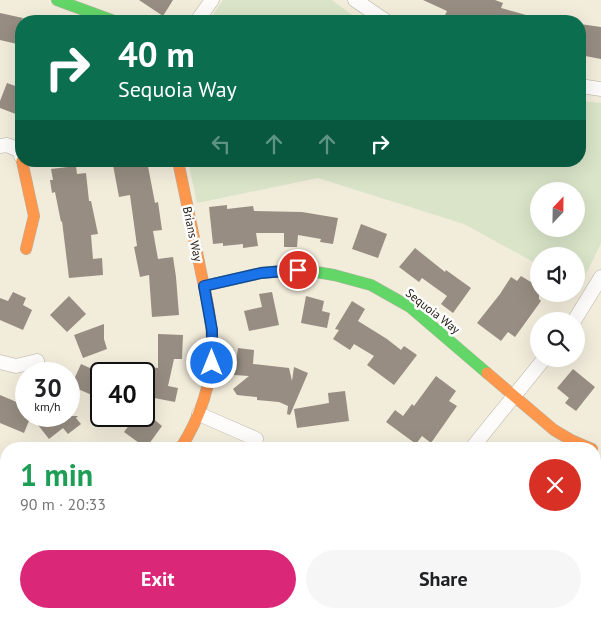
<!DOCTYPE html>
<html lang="en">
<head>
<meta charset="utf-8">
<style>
  :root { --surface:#fff; --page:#f6f6f6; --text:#202124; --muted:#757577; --accent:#db2777 }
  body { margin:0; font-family:"PT Sans",sans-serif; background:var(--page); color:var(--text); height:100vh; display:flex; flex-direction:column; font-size:19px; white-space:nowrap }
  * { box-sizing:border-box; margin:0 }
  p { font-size:16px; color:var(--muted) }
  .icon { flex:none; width:28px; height:28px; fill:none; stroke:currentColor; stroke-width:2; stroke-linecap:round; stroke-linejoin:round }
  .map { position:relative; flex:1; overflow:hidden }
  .panel { position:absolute; left:0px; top:442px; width:601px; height:176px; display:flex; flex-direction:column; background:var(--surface); border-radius:20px 20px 0 0; box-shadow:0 5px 20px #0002 }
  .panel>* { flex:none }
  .hud { position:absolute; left:15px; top:15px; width:571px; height:152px; border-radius:20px; box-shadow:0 5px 20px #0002; background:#0b6e4f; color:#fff; overflow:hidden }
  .needle { width:32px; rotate:22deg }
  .fabs { position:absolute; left:530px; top:182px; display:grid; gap:10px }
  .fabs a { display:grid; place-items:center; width:55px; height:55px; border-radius:50%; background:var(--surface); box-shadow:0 5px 20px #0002; font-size:25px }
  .speed { position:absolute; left:15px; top:362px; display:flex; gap:10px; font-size:25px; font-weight:700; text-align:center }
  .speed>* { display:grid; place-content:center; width:65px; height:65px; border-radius:50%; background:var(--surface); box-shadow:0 5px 20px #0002; line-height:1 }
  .speed small { font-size:12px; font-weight:400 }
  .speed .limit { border:2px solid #111; border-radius:8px; background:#fff; color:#111 }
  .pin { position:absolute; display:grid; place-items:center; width:42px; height:42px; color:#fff; margin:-21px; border:2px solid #fff; border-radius:50%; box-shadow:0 1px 5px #0007 }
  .me { position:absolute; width:55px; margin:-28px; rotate:0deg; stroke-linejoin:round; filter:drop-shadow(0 0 4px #0008) }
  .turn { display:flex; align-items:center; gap:18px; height:105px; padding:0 20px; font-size:22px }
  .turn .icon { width:65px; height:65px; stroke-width:2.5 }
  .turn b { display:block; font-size:35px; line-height:42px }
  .lanes { display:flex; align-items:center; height:48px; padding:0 20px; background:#0003; justify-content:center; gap:25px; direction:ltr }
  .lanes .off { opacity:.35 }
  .round { display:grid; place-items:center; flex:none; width:52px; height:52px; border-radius:26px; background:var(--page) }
  .headline { display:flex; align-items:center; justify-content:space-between; height:85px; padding:0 20px }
  h1 { font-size:30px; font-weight:600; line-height:38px; color:#1e9e55 }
  .button { display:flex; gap:10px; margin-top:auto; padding:10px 20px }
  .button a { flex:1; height:58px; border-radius:30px; background:var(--accent); color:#fff; font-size:20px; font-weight:600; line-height:58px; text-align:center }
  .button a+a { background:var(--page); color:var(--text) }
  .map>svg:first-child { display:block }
</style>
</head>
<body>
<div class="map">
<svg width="601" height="618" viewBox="0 0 601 618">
  <rect width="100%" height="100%" fill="#f2ecdb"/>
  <path fill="#f6e5e1" d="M0,599L6,602V612L33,613L46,618H0Z"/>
  <path fill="#d9e4c8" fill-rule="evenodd" d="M223,0H332L360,21H209Z
    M580,101L601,103V243L588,270L579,286L576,285V256H539V265L464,224L318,178L197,203L188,161H580ZM539,191H576V229H539Z"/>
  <path fill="#978d82" d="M139,0H173L163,16Z
    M423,0H495L503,3L501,8L537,18L536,21H448L443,19L447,11Z
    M0,13L23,18L21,21L17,44L0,40Z
    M580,24L601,27V59L580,55Z
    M7,83L21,88V116L0,108V101Z
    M134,161H147L155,203L158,202L162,230L153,231L158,259L173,257L176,277L179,315L152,317L149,275L140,277L134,247L137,246L130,195L119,197L113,165Z
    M76,166L77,174L86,173L89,201H91L98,234L91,235L93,259L102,258L103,275L69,278L62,221L61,222L55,192L52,193L50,180H53L51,169Z
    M227,205V209L253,206L254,211L302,212L338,218L333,244L320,242L321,239L298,235L297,247H284V233H256L258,246L243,248V244L223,246V243L213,244L209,207Z
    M361,224L387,234L378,258L352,249Z
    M415,248L445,272L446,270L471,288L453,313L441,304L447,296L422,278L419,282L399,267Z
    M521,276L539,287V299L541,301L515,337L508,332L501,341L477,323L500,294L511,277L517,281Z
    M13,292L26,298L23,305L32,310L23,330L0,320V298L8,301Z
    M272,292L279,325L249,331L244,311L262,307L259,294Z
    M69,296L86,314L67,332L50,315Z
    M306,296L324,301L322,311L330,313L327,328L301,323Z
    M352,301L365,309L358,321L387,339L401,350L404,346L417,355L394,385L367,365L374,356L354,344L350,350L333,339L339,330L335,329Z
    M104,324V339L107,349L83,358L74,335Z
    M158,334L183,335L182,359H174L168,386L178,388L175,402L144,396L150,367L158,368Z
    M238,348L254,350L253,364L289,368L292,381L294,367L308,373L290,415L287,414L288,406L279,402L257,400V397L237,395L233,389L249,376L234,375Z
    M81,364L101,373V399L71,386Z
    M573,369L595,387L576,411L565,403L569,398L557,388Z
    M436,376L456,391L449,401L457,406L431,443L422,436L416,444L386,422L395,410L403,416L412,404L414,406Z
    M345,391L349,421L297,428L294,409L329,403L328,393Z
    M0,395L26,406V416H31L24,433L0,423Z
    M31,416H78L76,418L81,424L68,434L63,428L49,439Z
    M136,416H150L162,426L146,448L124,432Z"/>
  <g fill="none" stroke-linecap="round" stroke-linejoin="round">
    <g stroke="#b5b1a4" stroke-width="15">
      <path id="street" d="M355,0L386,21
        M197,21L212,0
        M580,86L601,89
        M0,146L7,145L21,151V156
        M574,321L601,277
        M0,362L16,366L37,361
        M199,414L256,439
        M471,449L544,359
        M0,518L6,519
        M595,608L601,610
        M174,612L177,618
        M358,618L360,612"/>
    </g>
    <g stroke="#b5b1a4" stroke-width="12">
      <path id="fast" d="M57,0L114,21
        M204,286L261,273L298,269L334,275L371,285L410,307L487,373"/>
    </g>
    <g stroke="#b5b1a4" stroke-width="12">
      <path id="slow" d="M22,161L34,216L26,249
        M178,161C185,195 192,228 199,262C202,278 206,294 209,311C218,361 208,406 180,449
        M487,373L554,430L571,440L592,449"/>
    </g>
    <use href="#street" stroke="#fdfcfa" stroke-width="14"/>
    <use href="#fast" stroke="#63d668" stroke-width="11"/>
    <use href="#slow" stroke="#ff974d" stroke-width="11"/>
  </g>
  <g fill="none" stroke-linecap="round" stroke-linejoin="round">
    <g stroke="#114b97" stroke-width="12">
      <path id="route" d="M212,363V330L204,286L261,273L298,270"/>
    </g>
    <use href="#route" stroke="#1a73e8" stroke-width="9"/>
  </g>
  <g text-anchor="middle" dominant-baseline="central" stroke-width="5" stroke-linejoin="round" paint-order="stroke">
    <g font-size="12" fill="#252116" stroke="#fefefe">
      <text transform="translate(193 234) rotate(78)">Brians Way</text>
      <text transform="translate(433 311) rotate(38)">Sequoia Way</text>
    </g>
  </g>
</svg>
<div class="fabs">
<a><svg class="needle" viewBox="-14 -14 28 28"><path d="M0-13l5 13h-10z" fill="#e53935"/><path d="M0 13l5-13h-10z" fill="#757577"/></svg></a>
<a><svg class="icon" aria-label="sound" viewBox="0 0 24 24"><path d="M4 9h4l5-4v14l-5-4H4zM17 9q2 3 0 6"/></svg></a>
<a><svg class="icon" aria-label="search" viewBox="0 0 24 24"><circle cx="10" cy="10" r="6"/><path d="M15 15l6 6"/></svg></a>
</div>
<div class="speed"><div>30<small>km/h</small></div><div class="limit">40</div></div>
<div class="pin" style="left:298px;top:270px;background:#d93025"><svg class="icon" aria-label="arrive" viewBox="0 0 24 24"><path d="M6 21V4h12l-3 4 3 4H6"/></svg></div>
<svg class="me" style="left:212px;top:363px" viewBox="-20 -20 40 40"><circle r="17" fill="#1a73e8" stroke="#fff" stroke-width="3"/><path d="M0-11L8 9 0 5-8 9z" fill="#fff"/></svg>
<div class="hud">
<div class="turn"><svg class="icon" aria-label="right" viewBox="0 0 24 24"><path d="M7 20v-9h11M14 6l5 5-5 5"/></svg><div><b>40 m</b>Sequoia Way</div></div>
<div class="lanes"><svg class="icon off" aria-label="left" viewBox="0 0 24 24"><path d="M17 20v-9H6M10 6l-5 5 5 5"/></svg><svg class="icon off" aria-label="ahead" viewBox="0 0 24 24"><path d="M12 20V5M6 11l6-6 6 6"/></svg><svg class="icon off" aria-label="ahead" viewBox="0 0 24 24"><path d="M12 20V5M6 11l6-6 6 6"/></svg><svg class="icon" aria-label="right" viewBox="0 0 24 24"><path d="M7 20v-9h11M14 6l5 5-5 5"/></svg></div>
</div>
<section class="panel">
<div class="headline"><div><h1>1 min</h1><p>90 m · 20:33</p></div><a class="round" style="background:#d93025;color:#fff"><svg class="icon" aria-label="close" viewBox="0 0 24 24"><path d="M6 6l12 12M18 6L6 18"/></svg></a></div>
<div class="button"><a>Exit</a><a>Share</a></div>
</section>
</div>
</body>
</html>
